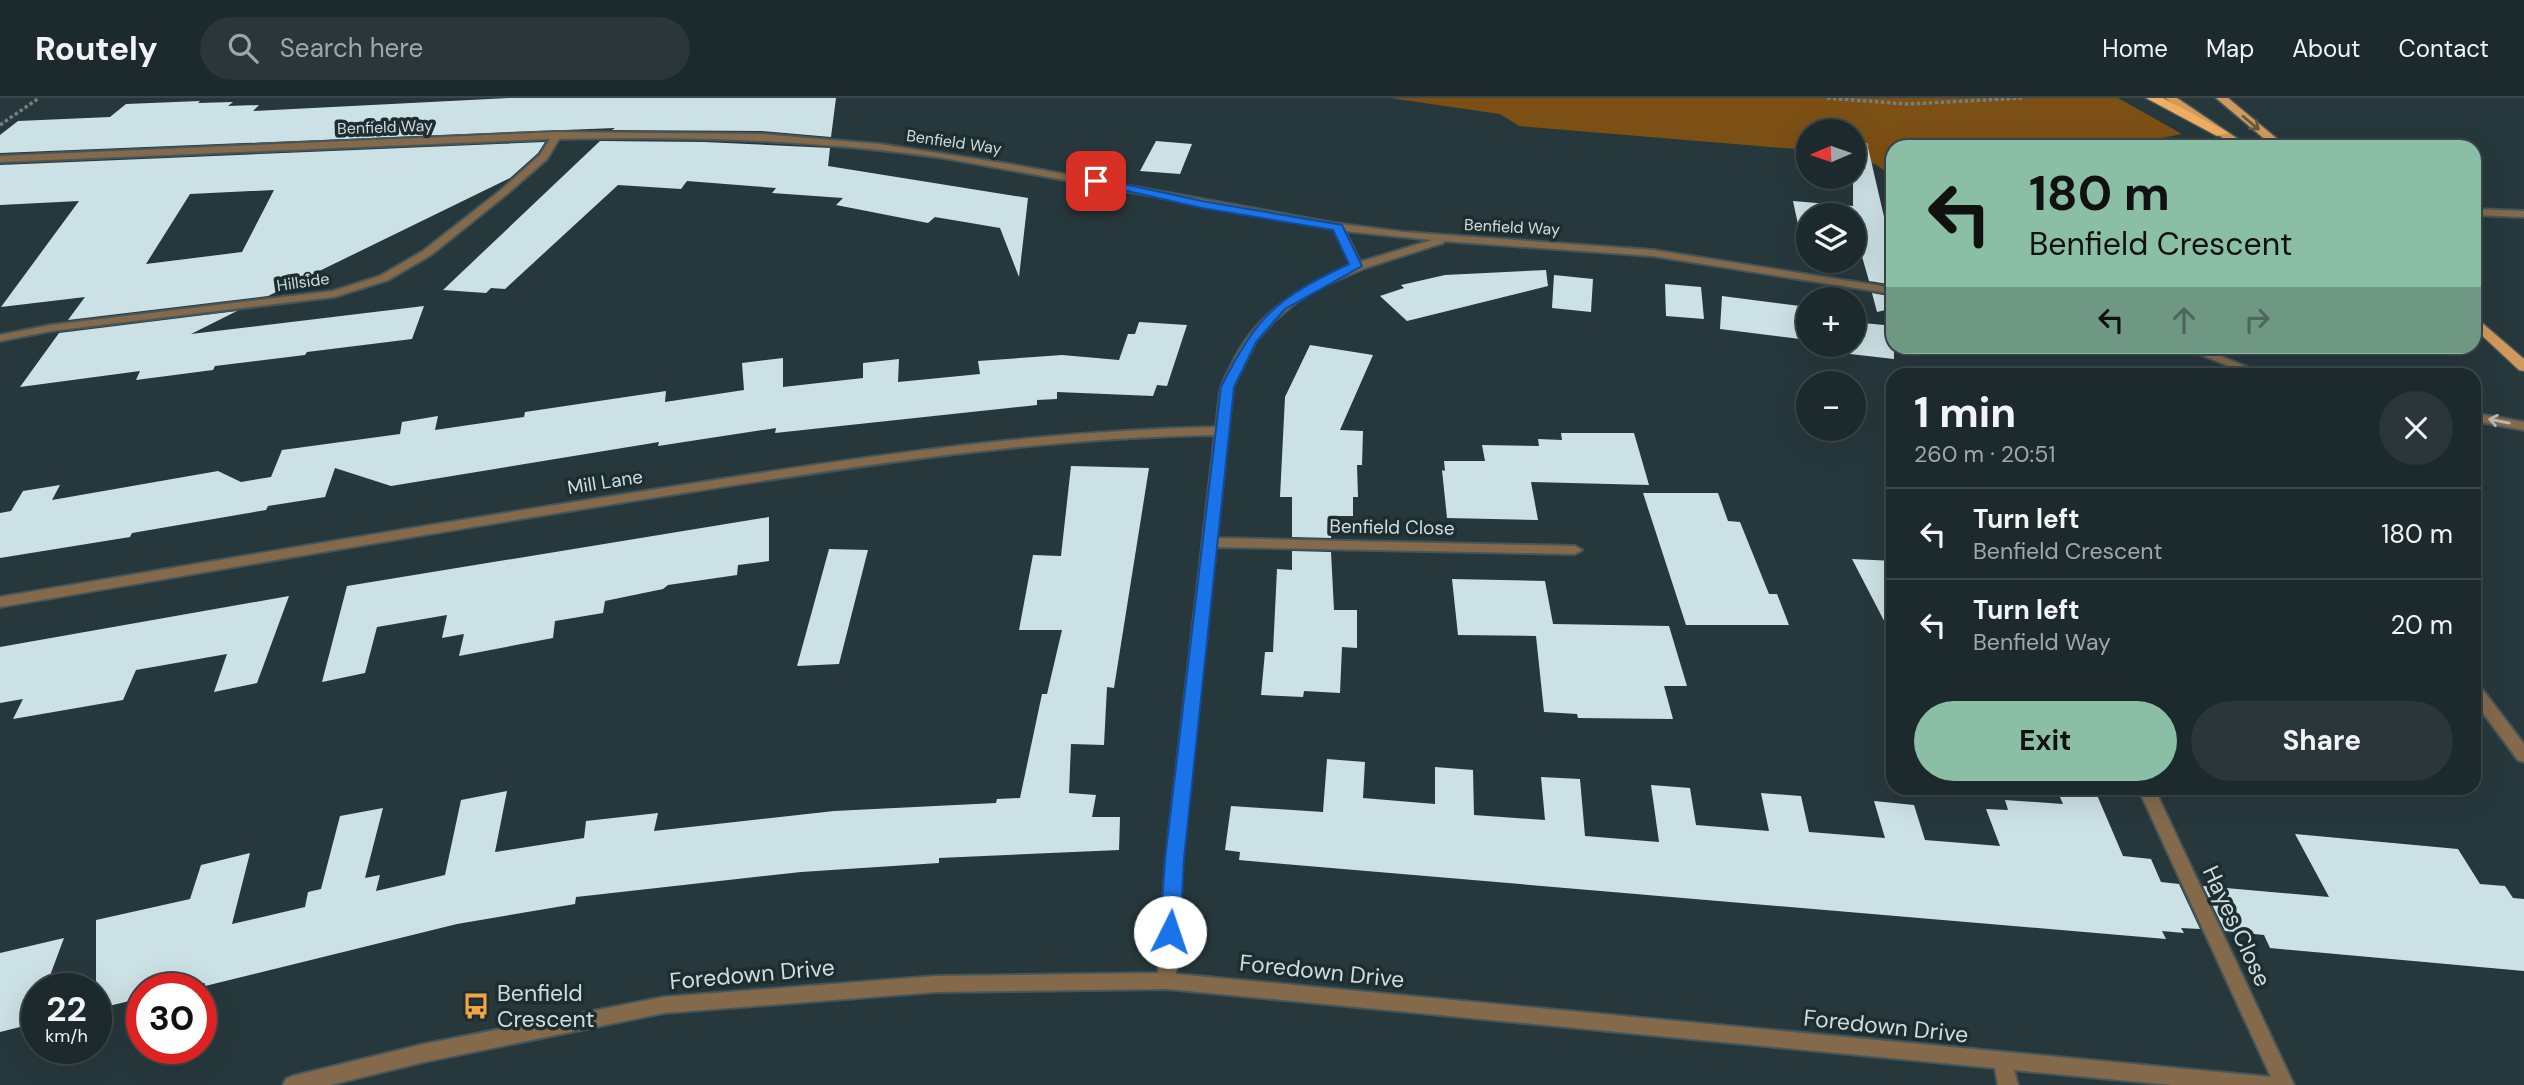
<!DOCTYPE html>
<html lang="en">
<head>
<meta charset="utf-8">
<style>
  :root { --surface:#1d2a2d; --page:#2a3639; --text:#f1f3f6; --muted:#a0a7aa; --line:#3b4649; --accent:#8abfa5 }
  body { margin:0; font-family:"DM Sans",sans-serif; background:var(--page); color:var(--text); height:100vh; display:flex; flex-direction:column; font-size:26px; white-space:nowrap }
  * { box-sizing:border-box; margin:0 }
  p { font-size:23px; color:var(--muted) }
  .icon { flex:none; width:38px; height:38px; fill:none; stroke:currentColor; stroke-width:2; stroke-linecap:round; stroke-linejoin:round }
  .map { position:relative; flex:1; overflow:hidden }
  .drawer { position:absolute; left:1886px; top:270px; width:595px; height:427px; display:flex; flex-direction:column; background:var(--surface); border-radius:21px; box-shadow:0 7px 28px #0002,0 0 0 2px var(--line) }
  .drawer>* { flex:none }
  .banner { position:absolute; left:1886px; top:42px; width:595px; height:214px; border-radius:21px; box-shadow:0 7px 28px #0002,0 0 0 2px var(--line); background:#8abfa5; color:#111; overflow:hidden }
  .needle { width:46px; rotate:268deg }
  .fabs { position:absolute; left:1796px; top:21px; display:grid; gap:14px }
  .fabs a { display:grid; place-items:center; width:70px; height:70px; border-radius:50%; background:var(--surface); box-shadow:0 7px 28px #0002,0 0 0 2px var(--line); font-size:35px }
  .speed { position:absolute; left:21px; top:875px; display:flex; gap:14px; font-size:35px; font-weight:700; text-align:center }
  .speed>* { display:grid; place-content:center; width:91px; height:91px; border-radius:50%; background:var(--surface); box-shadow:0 7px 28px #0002,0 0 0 2px var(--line); line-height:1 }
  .speed small { font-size:18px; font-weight:400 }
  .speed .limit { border:10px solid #d22; background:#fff; color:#111 }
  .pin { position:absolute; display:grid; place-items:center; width:60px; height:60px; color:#fff; margin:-30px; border-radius:14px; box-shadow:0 4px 10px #0006 }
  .me { position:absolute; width:77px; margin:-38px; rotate:4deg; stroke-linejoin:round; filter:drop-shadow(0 0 5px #0008) }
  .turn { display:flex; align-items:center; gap:24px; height:147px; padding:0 28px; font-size:32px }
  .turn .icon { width:91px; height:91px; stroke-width:2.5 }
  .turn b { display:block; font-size:49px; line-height:60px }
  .lanes { display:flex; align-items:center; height:66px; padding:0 28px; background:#0003; justify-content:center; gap:35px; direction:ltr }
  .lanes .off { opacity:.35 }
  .round { display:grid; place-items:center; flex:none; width:74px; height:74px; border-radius:37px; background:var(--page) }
  .headline { display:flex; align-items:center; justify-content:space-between; height:119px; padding:0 28px }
  h1 { font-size:42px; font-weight:700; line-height:52px }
  .button { display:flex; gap:14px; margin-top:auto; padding:14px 28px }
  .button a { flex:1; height:80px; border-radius:42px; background:var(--accent); color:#111; font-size:28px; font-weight:700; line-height:80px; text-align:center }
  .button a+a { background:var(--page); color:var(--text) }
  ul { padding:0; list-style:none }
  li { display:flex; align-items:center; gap:21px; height:91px; padding:0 28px; border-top:2px solid var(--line) }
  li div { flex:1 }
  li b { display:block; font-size:26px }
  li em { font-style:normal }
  header { display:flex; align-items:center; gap:42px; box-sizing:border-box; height:98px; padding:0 35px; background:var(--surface); border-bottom:2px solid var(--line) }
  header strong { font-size:33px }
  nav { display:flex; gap:38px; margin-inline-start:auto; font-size:24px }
  .search { width:490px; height:63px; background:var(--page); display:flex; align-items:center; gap:18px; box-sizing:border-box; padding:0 24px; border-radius:38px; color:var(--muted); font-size:26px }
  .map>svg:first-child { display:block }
</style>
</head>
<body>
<header>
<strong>Routely</strong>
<div class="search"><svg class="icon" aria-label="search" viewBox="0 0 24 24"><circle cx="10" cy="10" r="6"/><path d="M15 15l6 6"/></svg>Search here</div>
<nav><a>Home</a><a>Map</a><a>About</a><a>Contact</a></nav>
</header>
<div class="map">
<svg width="2524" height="987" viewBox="0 0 2524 987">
  <rect width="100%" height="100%" fill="#27383c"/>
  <path fill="#7c5015" d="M1390,0H2118L2182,36L2119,49H1894L1892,78L1875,66L1853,64V33H1808V52L1519,28L1500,16Z"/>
  <path fill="#cce1e5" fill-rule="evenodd" d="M509,0H836L831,39L762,33L612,32L615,30L0,55V37L18,23L110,19L126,6L200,3L198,5L233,4L228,8L259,7L253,13Z
    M600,43L704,44L830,50L828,68L1028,100L1019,179L1000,130L935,119L928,125L836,107L843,100L772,95L776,90L687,83L681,91L618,87L505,191L491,190L486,195L443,192Z
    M1156,43L1192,46L1180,76L1140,73Z
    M545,44L538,55L510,80L268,198L68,222L85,199L1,209L79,103L0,107V67ZM274,92L242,154L146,166L190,96Z
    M1867,45L1894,162V187L1869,183L1857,141L1853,140V117H1808V136H1800L1793,103L1853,108V46Z
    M1546,172L1548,188L1407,223L1380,198L1404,190L1401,187L1445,177Z
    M1554,177L1593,181L1591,214L1552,210Z
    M1665,186L1701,189L1704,221L1666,218Z
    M1872,195L1894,199V210L1877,214Z
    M1722,198L1808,209V242L1720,231Z
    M424,208L412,241L307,254L305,257L215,268L213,272L136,282L140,273L20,289L59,235L237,213L191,236Z
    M1139,224L1187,227L1167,288L1157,287L1153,298L1057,294V301L1037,302V307L775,335L776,330L658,348L659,344L391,388L335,370L325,399L268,408L266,412L132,435L130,439L0,460V415L11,413L23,393L60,387L52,402L218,373L241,384L271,379L282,352L400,336L402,324L438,318L435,332L524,319L525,314L666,293L665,304L744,292L742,265L783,260V289L863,280V265L899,261L898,284L980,276L978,263L1062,257L1119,262L1128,236H1135Z
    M1853,224L1894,228V261L1850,256Z
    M1310,247L1373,257L1340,332L1363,333L1362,367H1357L1358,399H1353V418H1332L1331,440L1292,439V399H1280L1285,299Z
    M1561,335H1634L1649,387L1531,384L1538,422L1447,420L1442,372L1445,373L1444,363H1485L1482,347L1539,348L1538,341L1562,342Z
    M1071,368L1149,370L1114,590L1107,589L1104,647L1071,646L1069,695L1096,697L1092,719H1120L1119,752L939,760V765L801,774L576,799L575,806L457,826L205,888V885L182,891H142V900L96,911V822L190,801L201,767L250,755L232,826L305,809L308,794L321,791L340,718L383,710L365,780L380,777L376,793L445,777L461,702L507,693L495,754L584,740L586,723L658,715L654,733L834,713L996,705L997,701L1020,700L1042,596H1047L1062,532H1019L1033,457L1061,458Z
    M1643,395H1718L1728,423L1740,424L1769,496H1777L1789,527H1686Z
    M769,419V463L738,467L737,477L668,487L663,491L605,503L603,515L555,523L553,540L459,558L464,536L442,540L447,517L377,529L365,575L322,584L347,488Z
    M829,451L868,452L839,566L797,568Z
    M1292,453L1331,454L1334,512H1357V550L1342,549L1340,595L1304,593L1303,599L1261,597L1265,554H1273L1277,471L1292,472Z
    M1852,461L1894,463V542Z
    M1452,481L1545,483L1553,526L1669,528L1687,588H1664L1673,621L1578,620L1577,616L1544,614L1536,538L1458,537Z
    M289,498L257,585L214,594L227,556L136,572L123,602L13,621L23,601L0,605V549Z
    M1327,661L1365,664L1363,700L1435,706V669L1473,672L1474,717L1545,722L1541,679L1580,681L1585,738L1659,744L1651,687L1690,690L1696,727L1769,733L1761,695L1801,698L1809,734L1885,740L1874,703L1914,707L1925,742L2000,748L1986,711L2008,712L2005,702L2063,706L2056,690H2094L2123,758L2151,761L2161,784L2179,786L2200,831L2181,830L2184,835L2162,833L2166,841L1284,766L1239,762L1240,754L1225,752L1231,708L1323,714Z
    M2295,736L2458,751L2480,786L2505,788L2513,800L2524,801V873L2270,850L2264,837L2225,833L2203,788L2329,799Z
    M64,840L45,891H37V914L32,926L0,934V855Z"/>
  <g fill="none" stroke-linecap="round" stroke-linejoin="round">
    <g stroke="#465659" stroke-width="4">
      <path id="lane" d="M2474,111L2524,113V119L2474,117Z
        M2474,586L2479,587L2524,646V664L2518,662L2474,603Z"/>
    </g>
    <g stroke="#465659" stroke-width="4">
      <path id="street" d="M557,34L762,36L879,46L1009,66L1333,125L1404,134L1653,152L1894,190V196L1653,158L1444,143L1443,145L1365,170L1316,191L1294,206L1274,223L1256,243L1233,289L1217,440L1575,448L1582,452L1575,456L1216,449L1182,761L1176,876L2271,979L2138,690H2154L2294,987H2172L2014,972L2018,987H1998L1995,970L1167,891L936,894L664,915L424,964L330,987H283L286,981L293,978L424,946L664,899L936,878L1158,875L1166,761L1215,337C1032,340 851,369 670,397C446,432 223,471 0,509V499C221,462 443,424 664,390C847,361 1031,333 1216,329C1218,317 1218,304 1221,291C1223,283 1228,274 1232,266C1255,216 1301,188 1351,168L1334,131L944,60C814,42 691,38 559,41L547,61L507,96L431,157L388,182L334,199L51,233L0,243V237L51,227L333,193L380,178L423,153L501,92L540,57L550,41L0,64V58ZM1345,133L1432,142L1360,164Z
        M2179,248H2196L2264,276H2249Z
        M2474,315L2524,324V332L2474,323Z"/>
    </g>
    <g stroke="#465659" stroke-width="3">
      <path id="primary" d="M2165,0H2177L2250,49H2236Z
        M2216,0H2228L2287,49H2274Z
        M2474,218L2524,261V273L2519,272L2474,230Z"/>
    </g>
    <g stroke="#465659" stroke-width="3">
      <path id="highway" d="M2146,0H2163L2229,35L2217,38Z"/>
    </g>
    <path stroke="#717f82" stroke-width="3.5" stroke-dasharray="3.5 2.5" stroke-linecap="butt" d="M1827,0L1908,6L2024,0
      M0,27L39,0"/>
    <use href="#lane" fill="#84694b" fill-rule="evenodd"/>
    <use href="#street" fill="#84694b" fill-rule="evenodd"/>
    <use href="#primary" fill="#d19a5b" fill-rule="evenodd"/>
    <use href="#highway" fill="#f0ad60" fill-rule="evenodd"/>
  </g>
  <defs><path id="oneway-shaft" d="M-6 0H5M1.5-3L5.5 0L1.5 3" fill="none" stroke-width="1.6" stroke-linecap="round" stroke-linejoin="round" transform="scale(1.75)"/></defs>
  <use stroke="#655942" href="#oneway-shaft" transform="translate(2251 25) rotate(40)"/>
  <use stroke="#bbbab2" href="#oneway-shaft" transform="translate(2499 323) rotate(-169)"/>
  <path fill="#1a73e8" stroke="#114b97" stroke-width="2" d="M1096,80L1202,103L1342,127L1362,168L1285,211L1256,244L1234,289L1184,761L1180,834L1177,840L1170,843L1163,840L1160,834L1165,761L1221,289C1257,218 1276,200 1349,166L1333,132L1202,110L1092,85L1090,83Z"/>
  <defs>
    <g id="bus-bare" transform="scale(2.1)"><path d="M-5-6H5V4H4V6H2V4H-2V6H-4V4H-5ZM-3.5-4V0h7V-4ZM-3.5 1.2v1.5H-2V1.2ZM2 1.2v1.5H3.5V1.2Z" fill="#f3a442" stroke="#1d2e31" stroke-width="2.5" paint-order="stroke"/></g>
  </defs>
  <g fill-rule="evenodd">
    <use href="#bus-bare" x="476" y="908"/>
  </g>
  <g text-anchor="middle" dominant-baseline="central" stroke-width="7" stroke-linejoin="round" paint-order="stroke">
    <g font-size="16" fill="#d2dcde" stroke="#1d2e31">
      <text transform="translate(385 29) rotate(-2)">Benfield Way</text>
      <text transform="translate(954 44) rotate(8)">Benfield Way</text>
      <text transform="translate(1512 129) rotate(3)">Benfield Way</text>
      <text transform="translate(303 184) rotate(-8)">Hillside</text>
    </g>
    <g font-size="19" fill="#d2dcde" stroke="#1d2e31">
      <text transform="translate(605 384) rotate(-9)">Mill Lane</text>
      <text transform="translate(1392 429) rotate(1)">Benfield Close</text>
    </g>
    <g font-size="23" fill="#d2dcde" stroke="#1d2e31">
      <text transform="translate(2237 828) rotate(65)">Hayes Close</text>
      <text transform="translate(1322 873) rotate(6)">Foredown Drive</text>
      <text transform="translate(752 876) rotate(-5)">Foredown Drive</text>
      <text transform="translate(1886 928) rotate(6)">Foredown Drive</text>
    </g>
    <g font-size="23" fill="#d2dcde" stroke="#1d2e31" text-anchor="start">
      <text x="497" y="895">Benfield<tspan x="497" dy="26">Crescent</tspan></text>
    </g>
  </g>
</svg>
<div class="fabs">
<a><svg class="needle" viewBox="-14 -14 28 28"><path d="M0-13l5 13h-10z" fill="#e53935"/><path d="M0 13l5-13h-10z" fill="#a0a7aa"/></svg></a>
<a><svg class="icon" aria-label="layers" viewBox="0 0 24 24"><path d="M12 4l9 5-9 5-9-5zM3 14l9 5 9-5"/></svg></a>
<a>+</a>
<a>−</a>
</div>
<div class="speed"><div>22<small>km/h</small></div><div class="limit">30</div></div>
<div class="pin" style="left:1096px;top:83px;background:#d93025"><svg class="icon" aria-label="arrive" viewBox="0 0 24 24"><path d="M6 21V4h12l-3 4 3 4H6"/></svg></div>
<svg class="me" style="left:1170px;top:834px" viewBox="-20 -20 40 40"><circle r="19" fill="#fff"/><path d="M0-13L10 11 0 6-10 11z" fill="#1a73e8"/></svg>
<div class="banner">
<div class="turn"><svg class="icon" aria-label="left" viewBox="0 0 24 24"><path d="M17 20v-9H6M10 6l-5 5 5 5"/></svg><div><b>180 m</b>Benfield Crescent</div></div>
<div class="lanes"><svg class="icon" aria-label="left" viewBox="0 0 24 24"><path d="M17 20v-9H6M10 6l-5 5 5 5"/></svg><svg class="icon off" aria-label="ahead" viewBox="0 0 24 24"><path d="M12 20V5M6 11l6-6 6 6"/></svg><svg class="icon off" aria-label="right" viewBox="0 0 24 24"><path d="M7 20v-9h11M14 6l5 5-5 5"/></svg></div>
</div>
<section class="drawer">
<div class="headline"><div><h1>1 min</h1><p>260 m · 20:51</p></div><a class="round"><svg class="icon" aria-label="close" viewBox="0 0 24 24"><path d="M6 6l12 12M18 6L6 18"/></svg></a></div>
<ul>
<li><svg class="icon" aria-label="left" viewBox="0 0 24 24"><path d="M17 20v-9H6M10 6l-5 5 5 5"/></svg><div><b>Turn left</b><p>Benfield Crescent</p></div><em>180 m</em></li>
<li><svg class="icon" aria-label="left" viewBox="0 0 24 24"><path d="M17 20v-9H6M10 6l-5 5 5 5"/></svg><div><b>Turn left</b><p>Benfield Way</p></div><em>20 m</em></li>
</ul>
<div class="button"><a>Exit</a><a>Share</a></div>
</section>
</div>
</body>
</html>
